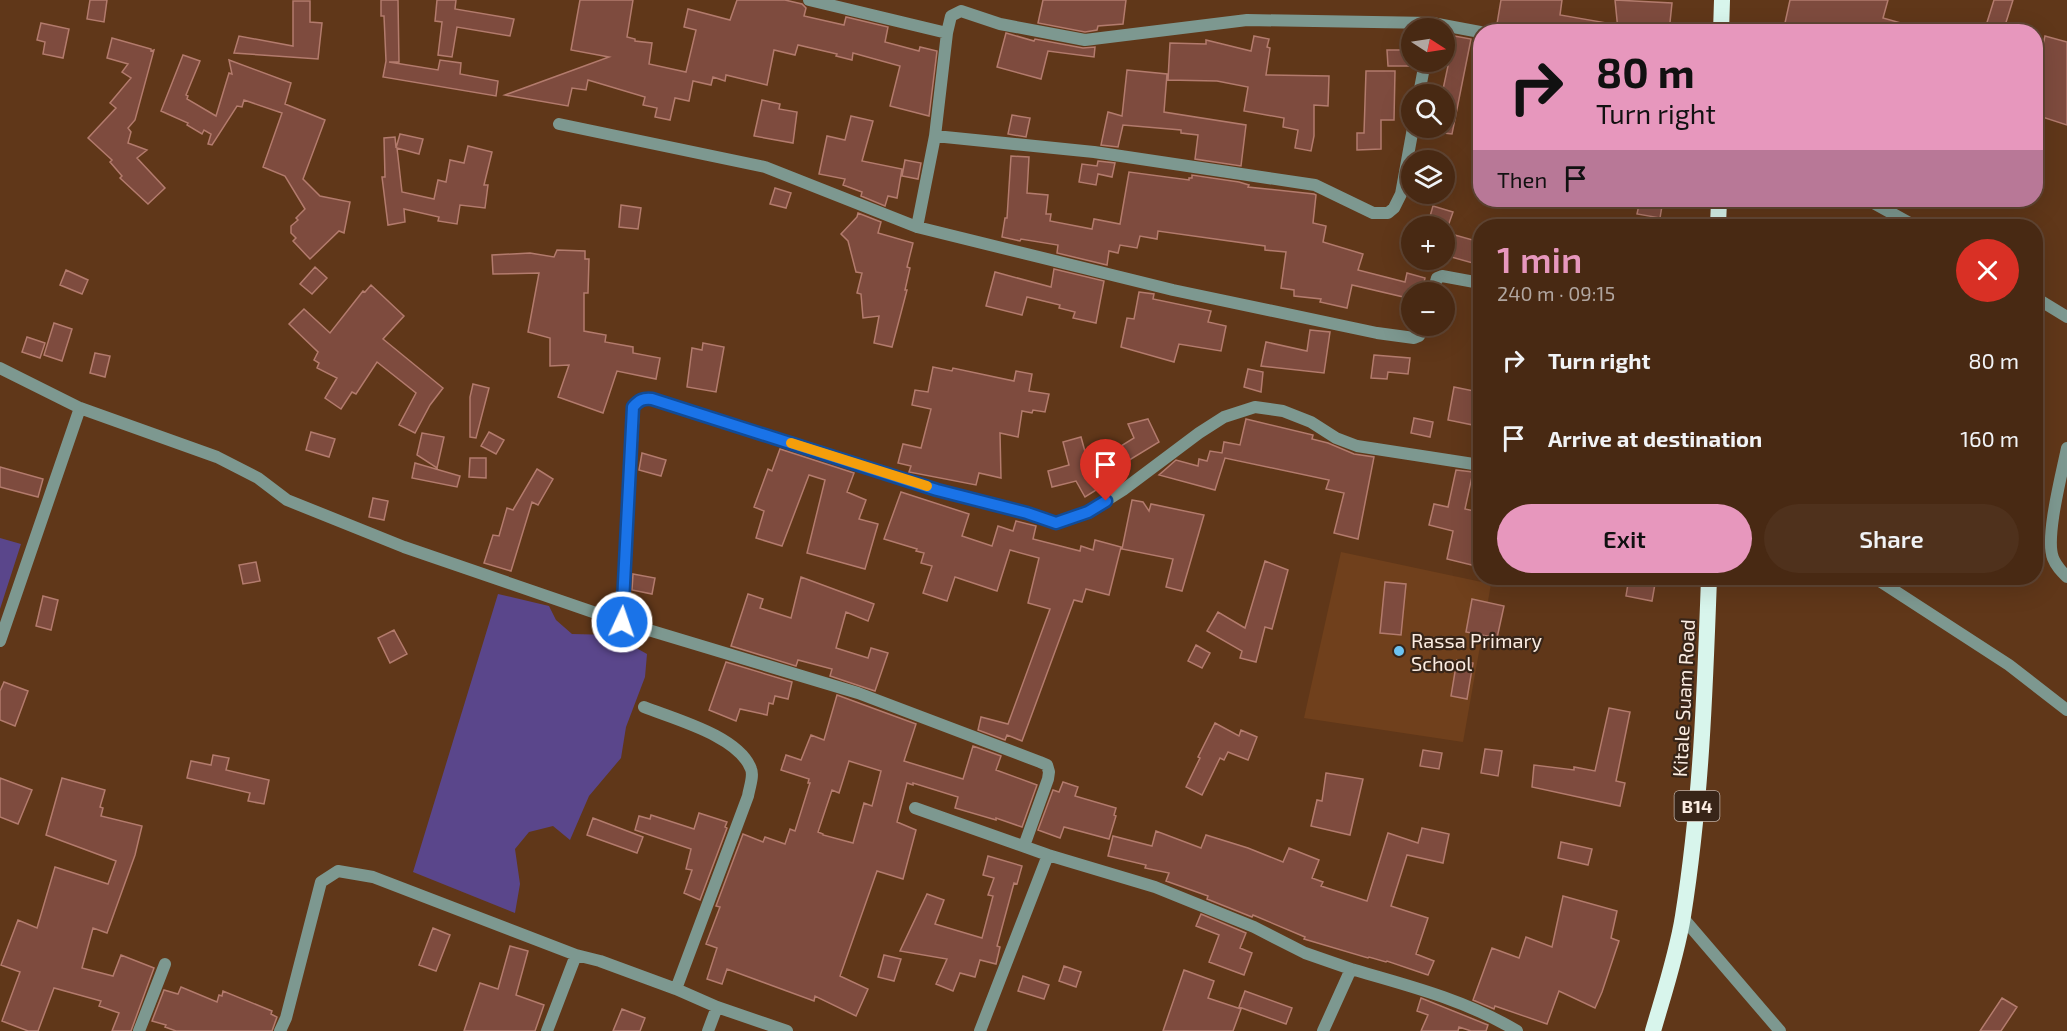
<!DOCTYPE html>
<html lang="en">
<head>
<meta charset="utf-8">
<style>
  :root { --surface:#482913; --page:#4f311c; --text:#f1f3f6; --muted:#b1a6a0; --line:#604533; --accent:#e797bd }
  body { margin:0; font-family:"Exo 2",sans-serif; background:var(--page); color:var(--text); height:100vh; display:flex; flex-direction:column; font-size:22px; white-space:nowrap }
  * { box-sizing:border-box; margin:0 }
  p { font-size:20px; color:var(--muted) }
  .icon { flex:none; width:33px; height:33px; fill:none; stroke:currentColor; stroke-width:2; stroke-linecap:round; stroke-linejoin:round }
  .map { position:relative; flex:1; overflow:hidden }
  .sheet { position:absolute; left:1473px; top:219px; width:570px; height:366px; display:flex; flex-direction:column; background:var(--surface); border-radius:24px; box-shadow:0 6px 24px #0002,0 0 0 2px var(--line) }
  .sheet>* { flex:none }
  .hud { position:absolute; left:1473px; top:24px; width:570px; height:183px; border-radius:24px; box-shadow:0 6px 24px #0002,0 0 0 2px var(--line); background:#e797bd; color:#111; overflow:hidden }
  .needle { width:39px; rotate:102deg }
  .tools { position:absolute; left:1401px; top:18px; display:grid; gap:12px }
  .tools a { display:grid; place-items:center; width:54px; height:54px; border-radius:50%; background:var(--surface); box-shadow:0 6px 24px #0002,0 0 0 2px var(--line); font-size:30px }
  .pin { position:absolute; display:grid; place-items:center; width:51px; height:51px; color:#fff; margin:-62px -26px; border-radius:50% 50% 50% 0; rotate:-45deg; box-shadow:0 0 6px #0007 }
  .pin .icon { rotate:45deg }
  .me { position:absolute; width:66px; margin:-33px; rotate:3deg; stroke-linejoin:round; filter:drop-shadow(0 0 4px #0008) }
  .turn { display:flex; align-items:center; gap:21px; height:126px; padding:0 24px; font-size:27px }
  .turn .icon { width:78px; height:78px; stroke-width:2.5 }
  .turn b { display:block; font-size:42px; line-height:51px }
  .then { display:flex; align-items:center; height:57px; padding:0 24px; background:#0003; gap:12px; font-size:22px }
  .round { display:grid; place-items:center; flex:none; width:63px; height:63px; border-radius:32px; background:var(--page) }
  .summary { display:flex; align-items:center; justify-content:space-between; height:102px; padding:0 24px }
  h1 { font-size:36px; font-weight:600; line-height:45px; color:var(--accent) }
  .cta { display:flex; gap:12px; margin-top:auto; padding:12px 24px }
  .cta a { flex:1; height:69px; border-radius:36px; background:var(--accent); color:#111; font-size:24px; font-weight:600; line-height:69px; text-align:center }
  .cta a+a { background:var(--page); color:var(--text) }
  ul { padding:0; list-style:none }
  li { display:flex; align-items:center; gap:18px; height:78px; padding:0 24px }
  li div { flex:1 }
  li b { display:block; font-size:22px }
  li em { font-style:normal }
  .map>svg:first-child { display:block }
</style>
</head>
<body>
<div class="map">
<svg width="2067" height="1031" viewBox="0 0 2067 1031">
  <rect width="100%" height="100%" fill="#603719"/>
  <path fill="#70401c" d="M1341,552L1491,584L1463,742L1304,718Z"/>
  <path fill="#5a468b" d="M0,538L21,544L0,609Z
    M498,594L549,606L556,620L572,634L613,635L647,654L645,677L626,727L621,758L589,796L570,840L553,826L529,832L515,849L520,884L515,913L413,872Z"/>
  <path fill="#7e4b3e" stroke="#b37b6d" stroke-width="1.5" fill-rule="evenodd" d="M90,0H107L104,22L87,19Z
    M381,0H398L399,62H389L438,70L440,60L461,63L460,74L498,81L496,96L383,77L386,61L384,16H381Z
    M437,0H456L455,9L514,19L510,36L457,27L452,57L438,55L442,22L435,21Z
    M580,0H633L627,37L635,39V41L652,43L649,64L686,72L696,30L684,27L688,9L730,20L737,0H785L802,4L806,8L804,16L844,25L846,17L888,27L885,42L919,51L920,47L937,51L929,116L890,106L900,66L853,53L852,60L836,56L837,54L798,45L795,55L774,50L767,85L726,75L725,81L713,77L711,85L693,81L689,101L675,98L670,120L655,117L657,108L643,105L645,97L588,80L586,90L572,88L568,106L505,95L609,57L571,50Z
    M1043,0H1126L1123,24L1098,26L1097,30L1085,32L1038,23Z
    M1501,0H1562L1560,15L1607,23L1606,32H1519V28L1497,24Z
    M1615,0L1672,3L1669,32H1633V29L1618,30Z
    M1790,0H1888L1883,18L1915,27V32H1783Z
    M1994,0H2013L2003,32H1984Z
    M293,1H310V22L322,23L318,59L234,53L239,36L293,46Z
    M41,23L69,29L63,58L43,54L45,42L37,40Z
    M1006,33L1034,41L1035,39L1083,48L1095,47L1094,57L1048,51L1041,79L997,67Z
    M1449,35L1471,39L1452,134L1444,133V94H1442L1448,66H1444Z
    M1254,36L1269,39L1267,47L1270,48L1266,75L1329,76L1328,106L1314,105V136L1311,151L1295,148L1298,130L1283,127L1284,118L1244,111L1248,87L1217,81L1168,80L1170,43L1206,44V40L1251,51Z
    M2045,36L2067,42V125L2036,115V67L2038,68Z
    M112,38L151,49V51L154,50L135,120L128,128L131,132L128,143L147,150L137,158L165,188L148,204L120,178L122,176L110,162L112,160L88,138L116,108L110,103L131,78L122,72L128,64L107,58Z
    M1387,50H1412V66H1388Z
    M183,55L200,61L186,95L188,96L187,99L216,116L229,73L232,74L229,60L291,83L285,104L325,120L303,179L320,196L350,202L344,233L339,231L310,259L293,241L296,238L291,233V226L298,220L296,218L305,209L285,176L263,167L282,113L244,100L242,107L237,106L212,145L208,144L211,134L204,130L202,134L187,125L188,123L161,111Z
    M1127,70L1167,74L1164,112L1246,125L1241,166L1195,159L1198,135L1181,133V130L1123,125L1118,147L1101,145L1108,112L1122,116Z
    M1366,71H1395L1394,120H1381V149L1357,150V133H1364Z
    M762,100L780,104L779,109L797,112L793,143L754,136Z
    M1012,115L1030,118L1026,137L1008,134Z
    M851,116L873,121L862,161L902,169L897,198L888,196L885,206L861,196L862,192L843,185L845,179L819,174L827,136L845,140Z
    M400,134L423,139L419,154L397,148L402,192L434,199L438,180L446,182L450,160L464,163L468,146L492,152L484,185H488L485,208L460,205L457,224L438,221L439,217L404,209L405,222L388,225L382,177H385L384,138L395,137L396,148Z
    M1011,156L1029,157L1027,193L1048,195L1046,214H1051L1050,221L1092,229L1094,219L1120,224L1129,172L1189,180V178H1192V175L1239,182L1249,185L1248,187L1314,194L1316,195L1313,223L1326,226L1323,242L1363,254L1358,270L1405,282L1407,273L1425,278L1422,292H1412V299L1352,285L1347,308L1320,302L1321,299L1294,296V290L1281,288L1286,252L1265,250V246L1158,231L1157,239L1140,236L1137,248L1120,245L1118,253L1109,251L1107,265L1057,253L1058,245L1021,239L1020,241L1002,237L1005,218H1007Z
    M905,160L921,163L918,179L902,176Z
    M1098,161L1115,163L1112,177L1098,174L1096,185L1079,182L1082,164L1097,166Z
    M775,188L791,193L786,208L770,204Z
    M1640,200H1663L1660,218L1637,214Z
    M621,205L641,208L638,229L619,227Z
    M1433,206L1453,212L1447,229L1444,226L1428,223Z
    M858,213L881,222L878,233L913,243L907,267L910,268L905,290H907L892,347L874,343L879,316L863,318L861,294L857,293L862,273L856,272L848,241L841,234L857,217Z
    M1444,232L1480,242V265L1444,255Z
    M557,250L585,251V259H589L588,293H584V331L606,335L605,342L633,347V353L660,358L656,379L617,371L603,413L558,397L569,365L550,366V338L528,332L539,273L493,274L492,255L530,253L554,257Z
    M315,267L327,278L312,294L300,284Z
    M1054,269L1104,281L1096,323L1073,318L1075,312L1059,308L1060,305L1027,297L1022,315L986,306L995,272L1051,287Z
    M66,270L88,280L82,294L60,285Z
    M371,285L404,316L383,339L443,388L430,405L415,433L399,425L416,393L377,362L356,394L352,392L341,409L325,398L337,378L317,368L319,363L314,360L318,352L289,324L304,309L330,333L363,291L365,292Z
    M1139,292L1154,294L1153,299L1211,311L1208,322L1226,326L1221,351L1179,344L1174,362L1121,347L1127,318L1134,319Z
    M54,323L72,329L62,361L44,355Z
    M1310,330L1330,332L1324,373L1261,366L1266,342L1307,351Z
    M27,337L45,343L40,358L22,352Z
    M703,343L724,347L716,392L687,387L692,348L702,350Z
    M95,353L110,356L105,377L90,373Z
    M1374,355L1410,358L1408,374L1388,372L1387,379L1371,378Z
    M933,367L952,371L953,368L1014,381L1016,371L1032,374L1029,391L1049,394L1045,412L1033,410L1032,413L1022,411L1018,437L1000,433L1001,478L979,473L976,485L909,472L911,466L898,463L903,444L921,448L931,409L912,405L915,390L928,392Z
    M1248,369L1263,372L1261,392L1244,387Z
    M473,384L489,388L476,438L470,437V397Z
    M1454,387L1479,392L1473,425L1448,420Z
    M1414,418L1433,422L1430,437L1411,433Z
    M1148,419L1159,442L1121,465L1125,472L1085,497L1076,481L1052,487L1048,471L1069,465L1063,442L1081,437L1089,466L1134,438L1128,424Z
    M1246,419L1313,435L1312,439L1328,443L1354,454L1374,457L1358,539L1334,533L1344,493L1326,489L1329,480L1225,458L1215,490L1159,475L1176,460L1198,466L1199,459L1207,461L1210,451L1222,453L1224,442L1240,445Z
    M311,432L335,439L329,457L306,450Z
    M489,432L504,440L496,454L481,446Z
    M422,433L444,437L437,468L417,455Z
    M780,449L854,473L847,492L866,500L859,519L878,524L865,569L807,553L825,480L809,475L782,546L756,538L764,511L754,507L768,469L772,471Z
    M642,453L666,460L661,476L639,470Z
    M470,458H486V478L469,477Z
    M415,463L460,476L457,487L412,478Z
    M0,467L43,479L38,497L0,487Z
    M537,469L553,479L538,505L532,502L511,571L484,563L493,535L499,536L507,508L513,510Z
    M1456,470L1473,472L1465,509L1479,512L1472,543L1480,544V567L1447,559L1453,531L1429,525L1434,504L1448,507Z
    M901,492L969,514L962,536L992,546L998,526L1013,531L1016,521L1036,526L1033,539L1080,551L1081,546L1093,550L1095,540L1121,547L1109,595L1086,589L1082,602L1074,600L1022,741L1007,735L1005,740L978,730L981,717L1008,724L1050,609L1028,603L1039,558L1010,550L997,591L955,577L947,601L923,593L932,566L921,563L924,553L916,551L917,549L884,539Z
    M373,498L388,501L384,520L369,517Z
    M1132,500L1143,502L1149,511L1151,504L1204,515L1182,591L1166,587L1173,559L1122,549Z
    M1265,561L1288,570L1272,629L1265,627L1256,662L1240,658L1242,651L1207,631L1218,612L1245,628Z
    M256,562L260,581L243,584L239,565Z
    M633,574L655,578L652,594L632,590Z
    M801,577L874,604L868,621L846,612L836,648L868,658L871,648L888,653L875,691L830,676L832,669L798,660L796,666L731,646L748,594L763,599L760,608L791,618Z
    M1629,578H1656L1652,601L1626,596Z
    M1385,582L1406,584L1401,635L1380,633Z
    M43,596L58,600L51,630L36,626Z
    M1472,599L1504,606L1497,638L1466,632Z
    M394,630L407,654L390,663L378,638Z
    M1196,645L1210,653L1202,668L1188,661Z
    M1457,660L1473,663L1467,699L1451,696Z
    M726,662L792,682L788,699L775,696L773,704L769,703L767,715L740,709L736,721L709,710Z
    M4,682L28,691L15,726L0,720V691Z
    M837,695L916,724L904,761L963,779L973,746L1001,756L996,770L1037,785L1022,827L996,818V820L955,808L958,797L913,783V785L907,783L897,822L916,830L903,879L877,871L840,976L868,989L856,1016L815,996L814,1001L727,969L722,984L707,979L717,948L706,944L720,907L716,906L743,834L763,842L765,837L785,844L790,829L795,831L810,783H808L809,779L781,770L786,755L801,760L811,735L824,740ZM849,761L881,771L872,806L864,803L853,843L823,835V834L818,832L832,790L839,793Z
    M1609,708L1630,712L1616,781L1625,783L1620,806L1532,787L1534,765L1574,770V767L1595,771Z
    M1215,723L1239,736L1241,730L1257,737L1248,760L1228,752L1224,760L1220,758L1202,795L1186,787L1200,758L1198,757Z
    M1485,749L1502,751L1498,776L1481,773Z
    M1423,750L1442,753L1439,769L1420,766Z
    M213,755L229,758L226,770L269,780L264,804L248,801L250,793L187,778L191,761L211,765Z
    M1326,773L1363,779L1350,835L1311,826L1317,800L1322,801Z
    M0,778L32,790L18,824L0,817Z
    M62,778L105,790L100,807L103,808L101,816L142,826L135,855L107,933L93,928L82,968L113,976L121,955L154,968L131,1031H112L119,1013L99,1006L101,1001L54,988L38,1031H28L2,1021L20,972L1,965L18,920L37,928L55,867L108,884L116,861L46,835Z
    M1063,782L1078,787L1075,796L1116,808L1114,815L1116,816L1109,839L1064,827L1060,838L1038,830L1053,790L1059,792Z
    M699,813L727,822L725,827L727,828L700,900L684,893L692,870L686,869L691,849L635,830L639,816L650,819L651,815L694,829Z
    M593,818L643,837L637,853L587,835Z
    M1422,828L1449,834L1443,863L1407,855L1391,906L1428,918L1416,954L1434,961L1428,975L1387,961L1386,962L1369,957L1368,958L1304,939L1305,937L1253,915L1252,917L1207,899L1208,896L1166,881L1169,873L1145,868L1146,865L1108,856L1113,836L1152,846L1156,831L1201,848L1206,835L1248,848L1283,862L1289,848L1319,860L1312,878L1323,882L1321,886L1367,901L1388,833L1418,843Z
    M1561,842L1592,849L1588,865L1558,858Z
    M988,856L1022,866L1017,884L1014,883L997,946L1000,947L996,964L980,960L975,977L960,973L953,991L936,984L947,959L900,951L927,894L944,900L935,924L982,938L993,896L988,895L994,878L983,875Z
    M1563,896L1617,911L1611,938L1619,941L1602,992L1595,1008L1559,991L1547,1024L1495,1006L1494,1009L1473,1000L1492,948L1519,958L1526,937L1552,947Z
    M1201,914L1246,933L1240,948L1252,953L1244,975L1209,962L1219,935L1196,926Z
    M433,928L450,935L436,971L419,965Z
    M510,946L528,951L516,995L544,1005L535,1031H464L480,983L498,989Z
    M884,955L901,959L894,981L878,977Z
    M1064,966L1081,972L1076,987L1059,981Z
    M1184,970L1214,981L1208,998L1241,1009L1233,1031H1163Z
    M1023,976L1049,985L1044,999L1018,991Z
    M181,987L217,1002L219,995L222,996L223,991L272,1011L271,1014L277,1017L272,1031H176L165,1027L166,1025L152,1021L164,990L178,994Z
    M1245,991L1292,1008L1286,1024L1239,1007Z
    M1421,998L1488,1025L1486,1031H1471L1459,1027L1458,1031H1421L1428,1015L1417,1011Z
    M2002,998L2017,1007L2001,1031H1980Z
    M622,1009L645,1018L640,1031H613Z"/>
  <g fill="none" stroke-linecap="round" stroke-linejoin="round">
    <path stroke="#7d9890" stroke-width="12" d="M809,0L947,33L951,16L961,11L1000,24L1085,40L1247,20L1432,23L1480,32
      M1419,94L1425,62
      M559,124L765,167L917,227L1173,290L1377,333L1414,338L1419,336L1425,326
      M935,136L1094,152L1315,185L1373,213H1388L1394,208L1401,194L1413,128
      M1868,200L1915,226
      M917,227L935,136L947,33
      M1433,292L1437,278L1442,276L1480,283
      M2036,298L2067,317
      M0,368L80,408L217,457L258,478L287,500L404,547L622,622L858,693L1040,762L1047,765L1049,772L1048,779L1024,846
      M2067,448C2062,473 2045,537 2053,558C2056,566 2061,571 2067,577
      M1875,578L2009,665L2067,710
      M622,622L634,407C639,400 643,398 652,399L937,490L1027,513L1056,523L1088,512L1123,490L1199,433L1224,417L1255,407L1283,411L1311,422L1336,438L1357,446L1480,465
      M0,641L80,408
      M644,707C674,719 739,736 751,769C754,776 749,789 748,796L676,989L717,1007L787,1031
      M915,808L1048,855L1155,887L1254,927L1305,953L1351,969
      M1683,918L1780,1031
      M139,1031L165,964
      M280,1031L286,1018L321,882L338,871L373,877L576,955
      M547,1031L576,955L600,961L676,989
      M708,1031L717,1007
      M980,1031L1048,855
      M1323,1031L1351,969C1407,985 1466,1000 1517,1031"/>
    <path stroke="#d8f5ec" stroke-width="16" d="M1721,32L1722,0
      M1718,226L1719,200
      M1653,1031C1664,993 1677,954 1683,916C1701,803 1705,691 1709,578"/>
  </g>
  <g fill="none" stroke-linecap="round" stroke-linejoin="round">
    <g stroke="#114b97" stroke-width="15">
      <path id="route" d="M622,622L633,407C639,400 643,398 652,399L937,490L1027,513L1056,523L1088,512L1106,501"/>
    </g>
    <use href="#route" stroke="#1a73e8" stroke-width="10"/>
    <path stroke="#f59e0b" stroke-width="10" d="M791,443L927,486"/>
  </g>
  <circle fill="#6cc3f2" stroke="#382518" stroke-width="2" cx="1399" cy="651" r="6"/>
  <g text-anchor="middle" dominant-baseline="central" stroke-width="4.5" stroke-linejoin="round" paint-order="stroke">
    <rect fill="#382518" stroke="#c0b0a5" stroke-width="1.5" x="1674.5" y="791" width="45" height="30" rx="4.5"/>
    <g font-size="18" font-weight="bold" fill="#fbece1">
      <text x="1697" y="806">B14</text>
    </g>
    <g font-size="20" fill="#fbece1" stroke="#382518" text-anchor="start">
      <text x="1411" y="640">Rassa Primary<tspan x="1411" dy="23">School</tspan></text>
    </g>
    <g font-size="20" fill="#fbece1" stroke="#382518">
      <text transform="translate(1683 698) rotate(-87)">Kitale Suam Road</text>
    </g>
  </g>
</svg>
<div class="tools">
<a><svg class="needle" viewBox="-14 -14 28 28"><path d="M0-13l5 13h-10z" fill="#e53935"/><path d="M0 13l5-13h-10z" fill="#b1a6a0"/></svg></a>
<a><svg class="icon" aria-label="search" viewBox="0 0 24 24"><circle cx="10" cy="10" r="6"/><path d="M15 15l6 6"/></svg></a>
<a><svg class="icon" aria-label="layers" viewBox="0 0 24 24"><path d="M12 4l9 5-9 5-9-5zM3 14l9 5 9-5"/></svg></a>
<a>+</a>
<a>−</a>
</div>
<div class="pin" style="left:1106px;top:501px;background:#d93025"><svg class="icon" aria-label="arrive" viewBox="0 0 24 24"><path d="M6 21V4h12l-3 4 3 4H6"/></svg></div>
<svg class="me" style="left:622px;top:622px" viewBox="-20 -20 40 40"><circle r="17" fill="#1a73e8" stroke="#fff" stroke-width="3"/><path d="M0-11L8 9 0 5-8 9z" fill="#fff"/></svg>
<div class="hud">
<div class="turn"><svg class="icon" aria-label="right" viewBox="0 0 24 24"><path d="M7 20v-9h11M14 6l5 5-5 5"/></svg><div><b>80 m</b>Turn right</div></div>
<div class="then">Then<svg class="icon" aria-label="arrive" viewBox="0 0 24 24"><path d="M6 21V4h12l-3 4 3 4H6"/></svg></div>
</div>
<section class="sheet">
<div class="summary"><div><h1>1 min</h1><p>240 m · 09:15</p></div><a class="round" style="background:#d93025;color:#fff"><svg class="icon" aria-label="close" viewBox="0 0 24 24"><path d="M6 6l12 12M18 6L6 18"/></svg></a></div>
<ul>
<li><svg class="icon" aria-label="right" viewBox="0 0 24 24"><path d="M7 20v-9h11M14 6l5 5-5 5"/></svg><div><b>Turn right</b></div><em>80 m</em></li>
<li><svg class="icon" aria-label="arrive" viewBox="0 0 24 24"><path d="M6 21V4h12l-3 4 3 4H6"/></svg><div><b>Arrive at destination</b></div><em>160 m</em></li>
</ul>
<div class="cta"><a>Exit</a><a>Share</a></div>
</section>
</div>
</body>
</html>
